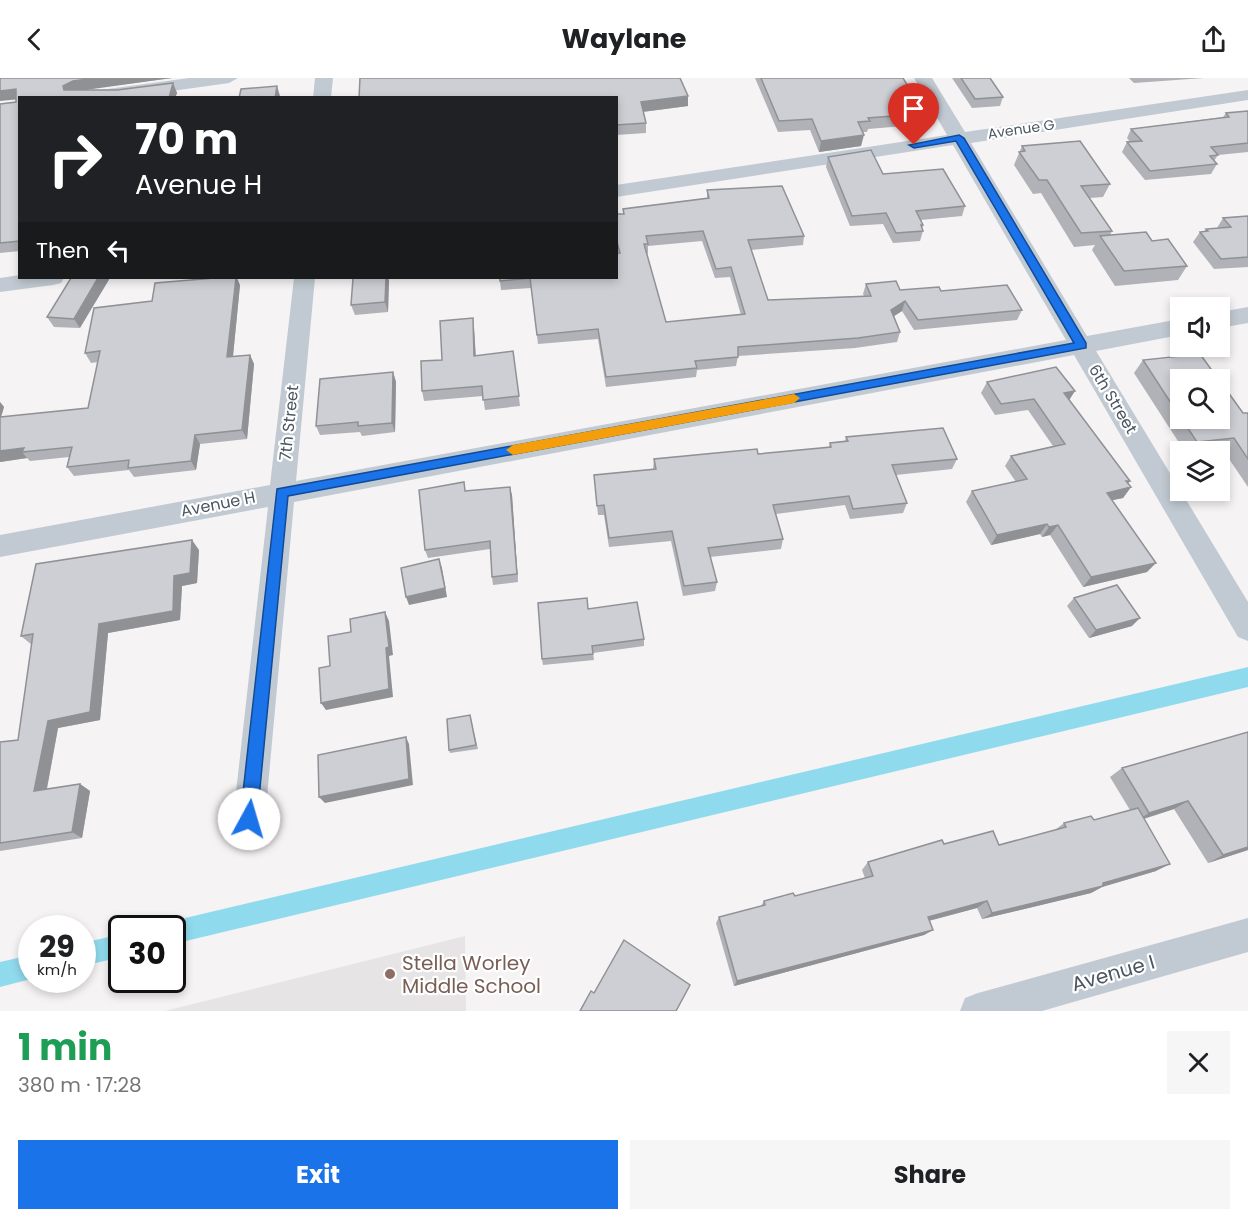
<!DOCTYPE html>
<html lang="en">
<head>
<meta charset="utf-8">
<style>
  :root { --surface:#fff; --page:#f6f6f6; --text:#202124; --muted:#757577; --accent:#1a73e8 }
  body { margin:0; font-family:Poppins,sans-serif; background:var(--page); color:var(--text); height:100vh; display:flex; flex-direction:column; font-size:22px; white-space:nowrap }
  * { box-sizing:border-box; margin:0 }
  p { font-size:20px; color:var(--muted) }
  .icon { flex:none; width:33px; height:33px; fill:none; stroke:currentColor; stroke-width:2; stroke-linecap:round; stroke-linejoin:round }
  .map { position:relative; height:933px; overflow:hidden }
  .sheet { display:flex; flex-direction:column; background:var(--surface); flex:1 }
  .sheet>* { flex:none }
  .top-card { position:absolute; left:18px; top:18px; width:600px; height:183px; border-radius:0px; box-shadow:0 3px 9px #0003; background:#202124; color:#fff; overflow:hidden }
  .buttons { position:absolute; left:1170px; top:219px; display:grid; gap:12px }
  .buttons a { display:grid; place-items:center; width:60px; height:60px; border-radius:0px; background:var(--surface); box-shadow:0 3px 9px #0003; font-size:30px }
  .speed { position:absolute; left:18px; top:837px; display:flex; gap:12px; font-size:30px; font-weight:700; text-align:center }
  .speed>* { display:grid; place-content:center; width:78px; height:78px; border-radius:50%; background:var(--surface); box-shadow:0 3px 9px #0003; line-height:1 }
  .speed small { font-size:15px; font-weight:400 }
  .speed .limit { border:3px solid #111; border-radius:9px; background:#fff; color:#111 }
  .pin { position:absolute; display:grid; place-items:center; width:51px; height:51px; color:#fff; margin:-62px -26px; border-radius:50% 50% 50% 0; rotate:-45deg; box-shadow:0 0 6px #0007 }
  .pin .icon { rotate:45deg }
  .me { position:absolute; width:66px; margin:-33px; rotate:6deg; stroke-linejoin:round; filter:drop-shadow(0 0 4px #0008) }
  .turn { display:flex; align-items:center; gap:21px; height:126px; padding:0 18px; font-size:27px }
  .turn .icon { width:78px; height:78px; stroke-width:2.5 }
  .turn b { display:block; font-size:42px; line-height:51px }
  .then { display:flex; align-items:center; height:57px; padding:0 18px; background:#0003; gap:12px; font-size:22px }
  .round { display:grid; place-items:center; flex:none; width:63px; height:63px; border-radius:0px; background:var(--page) }
  .head { display:flex; align-items:center; justify-content:space-between; height:102px; padding:0 18px }
  h1 { font-size:36px; font-weight:700; line-height:45px; color:#1e9e55 }
  .primary-button { display:flex; gap:12px; margin-top:auto; padding:12px 18px }
  .primary-button a { flex:1; height:69px; border-radius:0px; background:var(--accent); color:#fff; font-size:24px; font-weight:700; line-height:69px; text-align:center }
  .primary-button a+a { background:var(--page); color:var(--text) }
  header { display:flex; justify-content:space-between; align-items:center; height:78px; padding:0 18px; background:var(--surface); font-size:27px; font-weight:700 }
  .map>svg:first-child { display:block }
</style>
</head>
<body>
<header><svg class="icon" aria-label="back" viewBox="0 0 24 24"><path d="M15 5l-7 7 7 7"/></svg>Waylane<svg class="icon" aria-label="share" viewBox="0 0 24 24"><path d="M12 15V3M7 8l5-5 5 5M5 13v7h14v-7"/></svg></header>
<div class="map">
<svg width="1248" height="933" viewBox="0 0 1248 933">
  <rect width="100%" height="100%" fill="#f5f3f3"/>
  <path fill="#e6e4e5" d="M465,858L466,933H165Z"/>
  <path fill="#90daee" d="M1248,589V609L173,866L172,850H143Z
    M121,856V879L83,888V865Z
    M31,877V901L0,909V884Z"/>
  <g fill="none" stroke-linecap="round" stroke-linejoin="round">
    <path fill="#c1cad2" fill-rule="evenodd" d="M189,0H238L229,5L122,20H69L78,15Z
      M315,0H333L331,20H313Z
      M914,0H932L965,54L1248,12V22L971,65L1087,258L1180,241V257L1096,273L1248,524V563L1238,559L1074,277L294,424L265,741L261,753L249,757L237,753L233,741L268,429L0,479V457L270,407L294,200H315L296,403L1066,262L953,67L616,119V107L947,57Z
      M20,197V200H64L61,205L53,207L0,214V200Z
      M1248,229V245L1220,250V234Z
      M1248,840V874L1042,933H960L965,920L978,915Z"/>
  </g>
  <path fill="#b0b2b7" fill-rule="evenodd" d="M0,0H172L80,12H117L173,5L177,15L175,20H20V173L0,175V26L16,24V21Z
    M755,0H903L911,13L910,20L919,36L916,47L868,51L867,54H863L861,68L819,74L810,52L778,54Z
    M952,0H990L1003,19L1000,28L972,30Z
    M1129,0H1204L1134,5Z
    M688,18V28L643,34L646,45V55L616,57V20Z
    M1248,33V74L1218,77L1214,83L1217,86L1211,96L1145,102L1122,74L1127,64H1130L1127,60L1131,51L1223,39L1226,35Z
    M1022,68L1110,106L1103,119L1090,120L1112,153L1110,157L1152,163L1187,188L1178,202L1115,208L1092,172L1095,167L1074,169L1041,115L1033,116L1014,87Z
    M828,79L883,96L965,128L962,138L921,142L923,147L922,151L923,153L920,163L893,165L883,146L850,148L826,89Z
    M707,112L804,158L803,167L751,172L768,222L864,218L863,216L866,206L900,212L941,213L1022,232L1017,242L914,252L902,233L894,238L900,254L897,264L855,270L738,278L736,288L697,292L696,299L606,309L598,261L538,266L531,210L501,212L500,203L618,175L616,169V136H623V131L707,120ZM702,163L715,200L730,199L741,237L666,244L647,176L648,175V168Z
    M1248,138V189L1214,191L1193,164L1200,154H1204L1206,151L1217,150L1223,140Z
    M71,200L80,250L54,249L47,239Z
    M389,202L388,234L355,237L351,227Z
    M240,207L233,278L250,277L254,286L247,361L200,366L196,392L134,399L129,392L74,398L67,389L69,379L30,383L27,380L0,384V324L4,329L1,339L88,330L98,284L91,285L85,275L152,223Z
    M474,250L476,278L513,273L520,328L485,332L483,318L424,323L422,313L442,282Z
    M1143,282L1180,302V340H1220L1248,335V409L1223,372L1214,374H1185L1134,295Z
    M393,294L396,304L395,354L362,358L360,354L320,357L316,348Z
    M987,304L1069,322L1130,403L1128,405L1131,409L1123,420L1112,422L1147,494L1083,509L1050,457L1042,459L1040,456L991,467L966,424L972,413L1016,404L1005,388L1011,378L1053,368L1028,332L995,337L981,315Z
    M846,359L957,381L952,391L896,397L907,425L903,435L850,441L845,427L776,436L783,461L781,471L710,479L717,504L715,513L683,518L671,463L609,469L604,437H598L594,397L653,391L654,381L758,376L829,369L830,365L845,363Z
    M466,413L512,417L518,504L493,507L492,499L490,471L428,480L425,472Z
    M199,472L197,505L182,508L180,542L108,555L100,642L58,650L47,711L80,706L90,713L82,760L0,773V664L18,662L32,567L21,558Z
    M1074,520L1132,548L1089,560L1067,528Z
    M588,531L644,561V568L593,575L594,582L543,587L542,581Z
    M470,637L478,671L450,675L449,672Z
    M1248,654V772L1208,785L1174,731L1144,741L1156,793L1102,809L1091,815L982,841L977,830L929,843L933,852L924,857L734,908L716,845L719,839L761,828L764,823L795,818L865,800L862,792L868,784L944,766L999,767L1055,752L1064,745L1094,742L1130,732L1110,699L1122,690Z"/>
  <path fill="#909195" d="M95,0H172L78,13L64,12L63,8L73,3Z
    M173,5L177,15L175,20H169Z
    M277,8L280,18V20H275Z
    M16,11L20,21L0,23V13Z
    M688,18V28L641,34V24Z
    M864,57L861,68L819,74L821,63Z
    M98,200H110L80,250L74,241Z
    M236,200H237L240,207L232,288L227,279Z
    M386,200H388L389,202L388,234L385,224Z
    M905,223L902,233L888,242L891,232Z
    M473,240L474,250L476,287L474,278Z
    M250,277L254,286L247,361L242,352Z
    M393,294L396,304L395,354L392,345Z
    M1075,313L1068,324L1064,315Z
    M0,324L4,329L0,342Z
    M195,357L200,366L196,392L191,383Z
    M24,370L22,374L27,380L0,384V373Z
    M1126,403H1130L1123,411L1131,409L1123,420L1099,425L1107,415Z
    M510,409L512,417L518,504L517,496Z
    M1047,446L1040,456L991,467L997,457Z
    M1058,447L1050,457L1042,459L1049,449Z
    M192,462L199,472L197,505L182,508L180,542L108,555L100,642L58,650L45,720L34,713L48,643L99,546L174,498Z
    M439,481L442,490L447,519L409,527L406,519Z
    M1156,485L1147,494L1083,509L1091,499Z
    M385,534L389,543L393,577L389,578L393,619L326,632L321,625L386,570Z
    M1140,540L1132,548L1089,560L1096,552Z
    M406,659L409,666L413,707L325,725L319,719Z
    M80,706L90,713L82,760L72,754Z
    M1188,723L1174,731L1136,743L1149,735Z
    M1248,769V772L1208,785L1223,777Z
    M1170,786L1156,793L1102,809L1091,815L982,841L992,835Z
    M987,823L977,830L920,845L928,839Z
    M933,852L924,857L734,908L737,903Z"/>
  <path fill="#cdcfd5" stroke="#909195" stroke-width="1.5" fill-rule="evenodd" d="M0,0H95L73,3L63,8L64,12H117L173,5L169,20H20V163L0,165V26L16,24V11L0,13Z
    M360,0H680L688,18L641,24L646,45L616,47V20H359Z
    M761,0H903L911,13L906,14L919,36L868,40L870,43L858,44L864,57L821,63L812,41L779,43Z
    M961,0H990L1003,19L975,21Z
    M277,8L275,20H239L241,11Z
    M1248,33V65L1211,69L1218,77L1210,78L1217,86L1150,93L1127,64L1142,63L1131,51L1229,39L1226,35Z
    M1080,63L1110,106L1081,108L1112,153L1081,155L1047,102H1039L1019,74L1025,73L1022,68Z
    M871,72L883,96L943,91L965,128L916,133L923,147H921L923,153L896,155L886,135L852,138L828,79Z
    M782,108L804,158L748,162L768,222L871,218L866,206L896,203L900,212L939,209L941,213L1007,207L1022,232L918,242L905,223L891,232L900,254L858,260L738,269V279L695,283L697,290L606,299L598,251L537,257L530,200L500,203V200H616V176L620,175L616,160V136H624L623,131L709,120L707,112ZM703,153L716,191L731,189L745,236L666,244L644,166H648L646,158Z
    M1248,138V179L1221,181L1200,154L1208,153L1206,151L1231,149L1223,140Z
    M1146,154L1152,163L1168,161L1187,188L1124,193L1100,158Z
    M71,200H98L74,241L47,239Z
    M215,200H236L227,279L250,277L242,352L195,357L191,383L128,390L129,382L67,389L72,369L22,374L24,370L0,373V339L88,330L100,273L85,275L94,230L152,223L155,205Z
    M353,200H386L385,224L351,227Z
    M473,240L474,278L513,273L519,318L483,322L482,308L422,313L421,283L442,282L440,243Z
    M1200,276L1219,302H1180V339L1143,282Z
    M1056,289L1075,313L1064,315L1130,403H1126L1131,409L1107,415L1156,485L1091,499L1058,447L1049,449L1047,446L997,457L972,413L1027,401L1011,378L1065,366L1034,321L1001,326L987,304Z
    M393,294L392,345L358,348V344L316,348L320,301Z
    M1220,303L1243,335H1248V381L1234,360L1197,364L1181,340H1220Z
    M943,350L957,381L892,387L907,425L853,431L849,418L773,427L783,461L708,470L717,504L684,508L672,453L609,460L604,427L597,428L594,397L656,391L654,381L757,371L758,376L831,369L830,365L848,363L846,359Z
    M464,404L465,413L510,409L517,496L492,499L490,463L425,472L419,412Z
    M192,462L190,495L174,498L173,533L99,546L90,634L48,643L34,713L80,706L72,754L0,765V664L18,662L33,556L21,558L36,486Z
    M439,481L445,510L406,519L401,490Z
    M1117,507L1140,540L1096,552L1074,520Z
    M587,520L588,531L637,524L644,561L592,568L593,576L542,581L538,525Z
    M385,534L389,569L386,570L389,611L321,625L319,590L330,588L328,558L351,554L350,541Z
    M470,637L476,667L449,672L447,641Z
    M1248,654V769L1223,777L1188,723L1149,735L1122,690Z
    M406,659L409,701L319,719L318,677Z
    M1138,730L1170,786L1103,805V808L992,835L987,823L928,839L933,852L737,903L719,839L765,827L764,823L793,815L795,818L873,798L868,784L942,762L944,766L993,753L999,767L1066,749L1064,745L1091,738L1094,742Z
    M624,862L690,907L676,933H580L591,913L594,915Z"/>
  <path fill="#1a73e8" stroke="#114b97" stroke-width="1.5" d="M959,57L964,60L1086,265V270L288,418L257,741L254,747L249,749L243,747L240,741L277,411L1074,265L956,63L914,70L909,67Z"/>
  <path fill="#f59e0b" d="M794,316L800,320L794,325L513,377L506,372L513,367Z"/>
  <circle fill="#8d6e63" stroke="#fff" stroke-width="2" cx="390" cy="896" r="6"/>
  <g text-anchor="middle" dominant-baseline="central" stroke-width="4.5" stroke-linejoin="round" paint-order="stroke">
    <g font-size="14" fill="#4a5661" stroke="#fff">
      <text transform="translate(1021 51) rotate(-8)">Avenue G</text>
    </g>
    <g font-size="16" fill="#4a5661" stroke="#fff">
      <text transform="translate(1113 321) rotate(59)">6th Street</text>
      <text transform="translate(289 345) rotate(-84)">7th Street</text>
      <text transform="translate(218 426) rotate(-11)">Avenue H</text>
    </g>
    <g font-size="20" fill="#785e54" stroke="#fff" text-anchor="start">
      <text x="402" y="885">Stella Worley<tspan x="402" dy="23">Middle School</tspan></text>
    </g>
    <g font-size="20" fill="#4a5661" stroke="#fff">
      <text transform="translate(1113 895) rotate(-16)">Avenue I</text>
    </g>
  </g>
</svg>
<div class="buttons">
<a><svg class="icon" aria-label="sound" viewBox="0 0 24 24"><path d="M4 9h4l5-4v14l-5-4H4zM17 9q2 3 0 6"/></svg></a>
<a><svg class="icon" aria-label="search" viewBox="0 0 24 24"><circle cx="10" cy="10" r="6"/><path d="M15 15l6 6"/></svg></a>
<a><svg class="icon" aria-label="layers" viewBox="0 0 24 24"><path d="M12 4l9 5-9 5-9-5zM3 14l9 5 9-5"/></svg></a>
</div>
<div class="speed"><div>29<small>km/h</small></div><div class="limit">30</div></div>
<div class="pin" style="left:914px;top:67px;background:#d93025"><svg class="icon" aria-label="arrive" viewBox="0 0 24 24"><path d="M6 21V4h12l-3 4 3 4H6"/></svg></div>
<svg class="me" style="left:249px;top:741px" viewBox="-20 -20 40 40"><circle r="19" fill="#fff"/><path d="M0-13L10 11 0 6-10 11z" fill="#1a73e8"/></svg>
<div class="top-card">
<div class="turn"><svg class="icon" aria-label="right" viewBox="0 0 24 24"><path d="M7 20v-9h11M14 6l5 5-5 5"/></svg><div><b>70 m</b>Avenue H</div></div>
<div class="then">Then<svg class="icon" aria-label="left" viewBox="0 0 24 24"><path d="M17 20v-9H6M10 6l-5 5 5 5"/></svg></div>
</div>
</div>
<section class="sheet">
<div class="head"><div><h1>1 min</h1><p>380 m · 17:28</p></div><a class="round"><svg class="icon" aria-label="close" viewBox="0 0 24 24"><path d="M6 6l12 12M18 6L6 18"/></svg></a></div>
<div class="primary-button"><a>Exit</a><a>Share</a></div>
</section>
</body>
</html>
